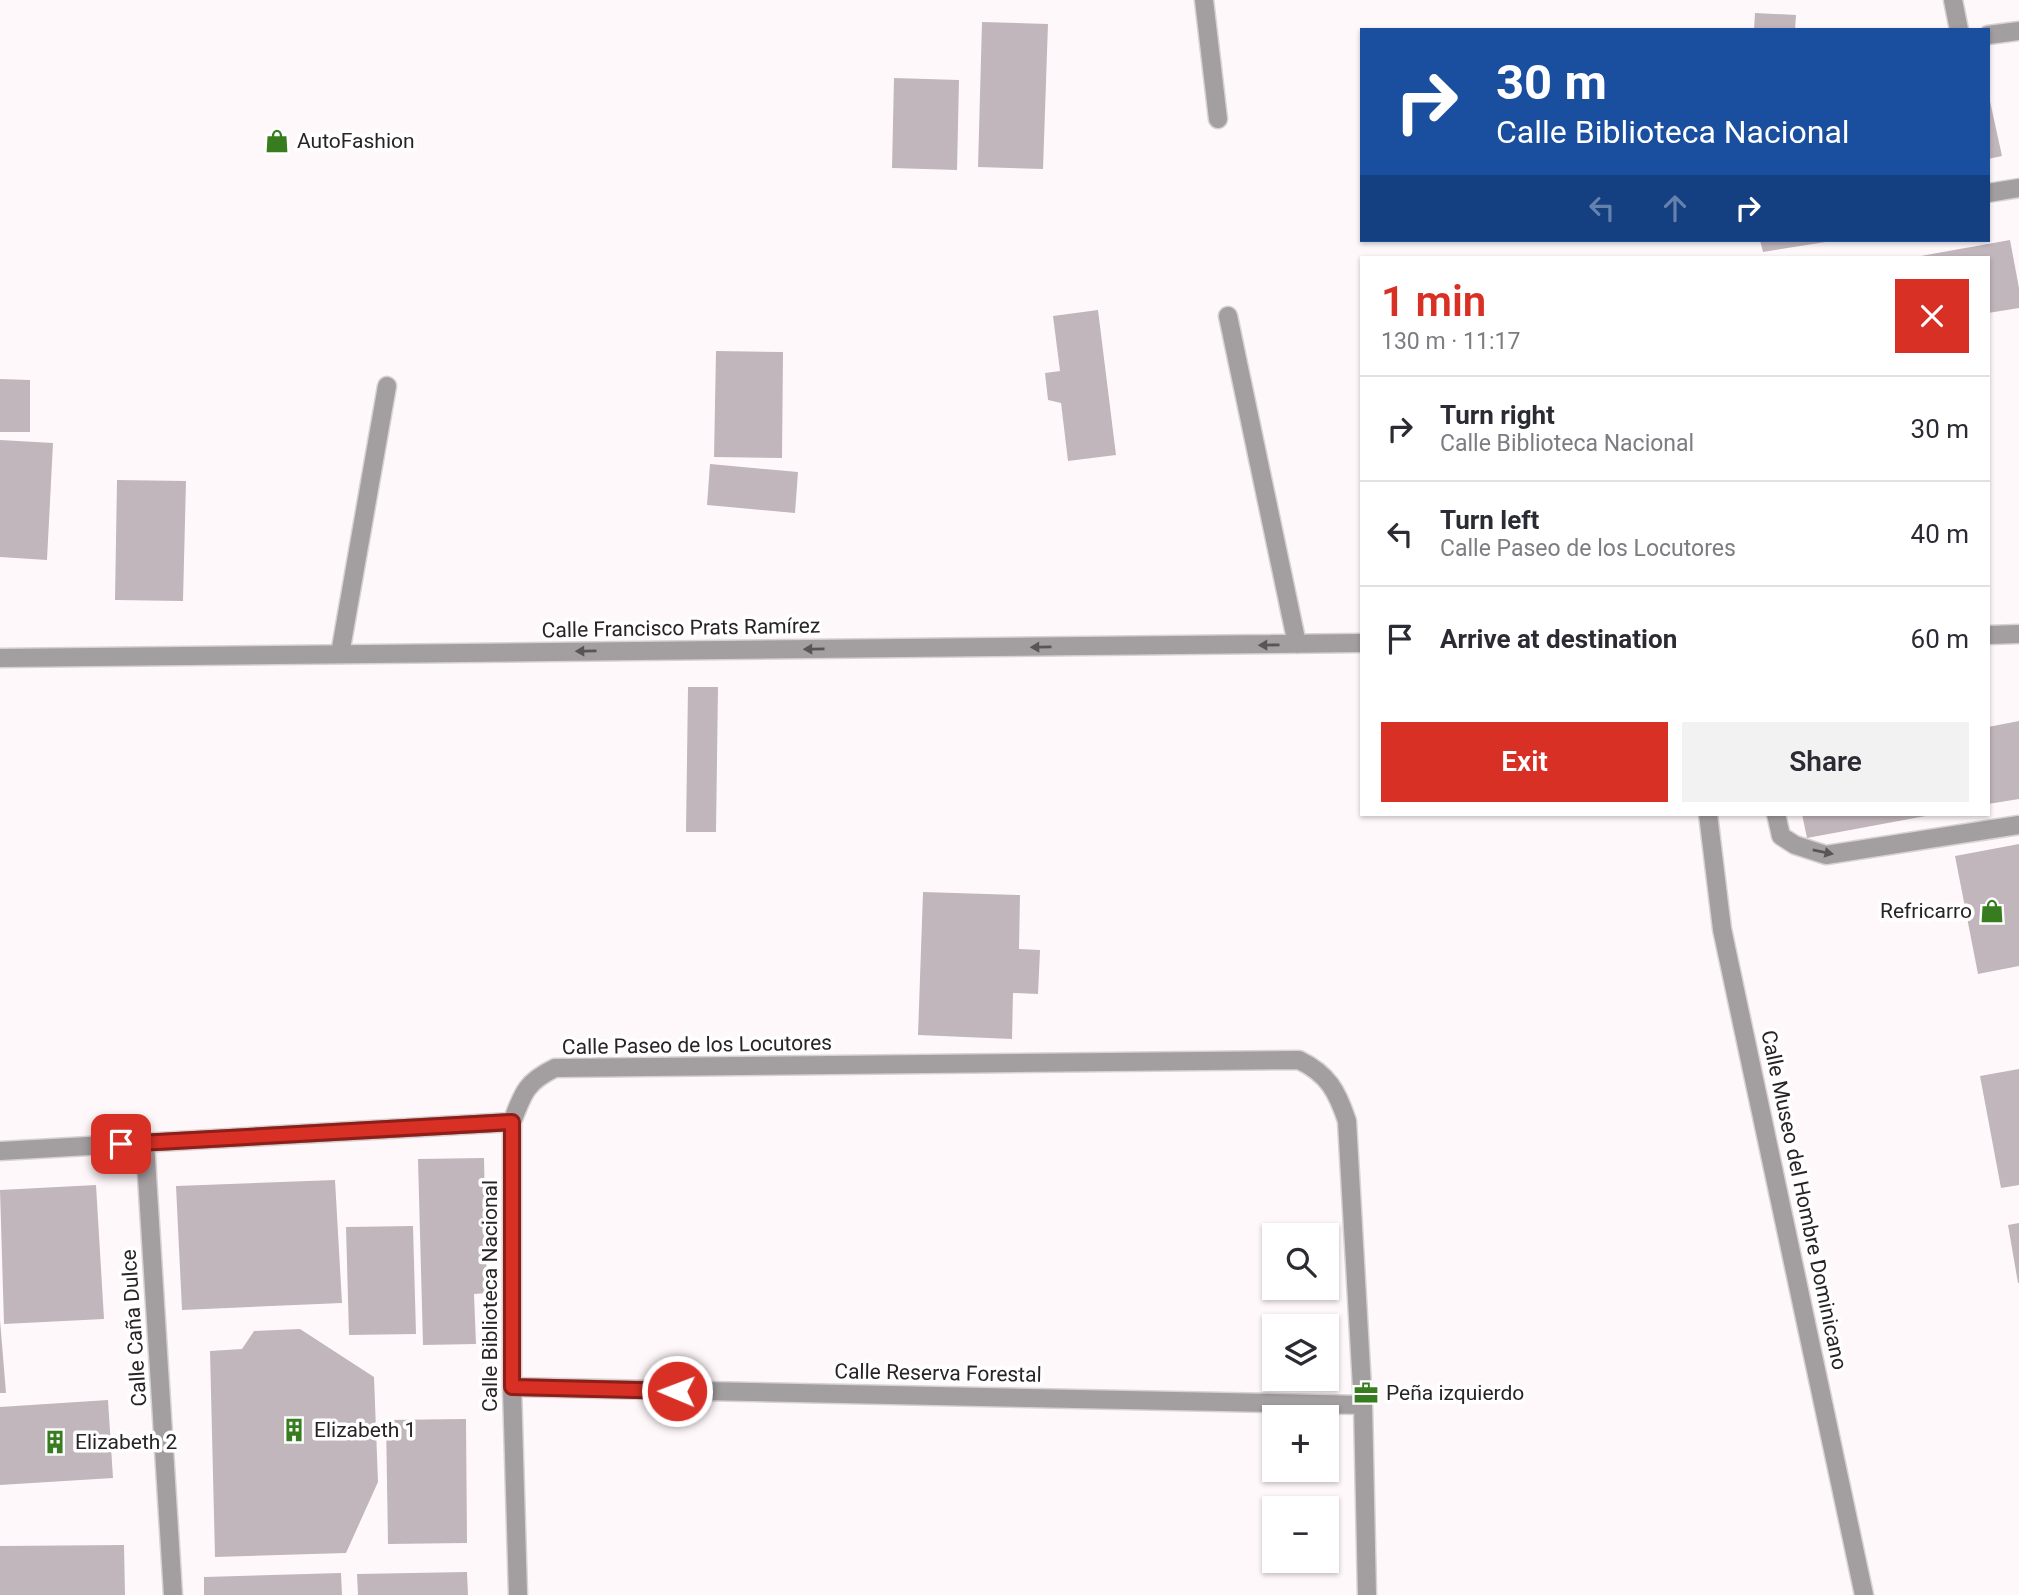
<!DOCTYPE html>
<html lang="en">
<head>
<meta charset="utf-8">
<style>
  :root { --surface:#fff; --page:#f2f2f3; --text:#2b2b33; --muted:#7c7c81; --line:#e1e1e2; --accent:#d93025 }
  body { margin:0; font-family:Roboto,sans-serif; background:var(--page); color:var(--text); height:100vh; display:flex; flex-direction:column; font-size:26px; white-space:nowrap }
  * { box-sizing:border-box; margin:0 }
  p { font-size:23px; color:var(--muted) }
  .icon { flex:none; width:38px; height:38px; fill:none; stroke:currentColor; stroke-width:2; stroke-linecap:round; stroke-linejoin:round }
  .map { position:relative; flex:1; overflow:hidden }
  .details { position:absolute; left:1360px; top:256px; width:630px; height:560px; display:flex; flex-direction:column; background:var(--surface); border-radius:0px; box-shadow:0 2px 5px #0004 }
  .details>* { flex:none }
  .banner { position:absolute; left:1360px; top:28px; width:630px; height:214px; border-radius:0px; box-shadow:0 2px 5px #0004; background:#1a4fa0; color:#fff; overflow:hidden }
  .buttons { position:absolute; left:1262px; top:1223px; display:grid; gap:14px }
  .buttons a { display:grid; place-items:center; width:77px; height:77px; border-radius:0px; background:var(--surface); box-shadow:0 2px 5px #0004; font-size:35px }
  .pin { position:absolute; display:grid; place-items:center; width:60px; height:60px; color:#fff; margin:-30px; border-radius:14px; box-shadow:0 4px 10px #0006 }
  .me { position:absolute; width:77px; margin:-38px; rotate:271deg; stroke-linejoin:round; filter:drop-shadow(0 0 5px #0008) }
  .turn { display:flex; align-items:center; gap:24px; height:147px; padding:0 21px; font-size:32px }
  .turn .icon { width:91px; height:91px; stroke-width:2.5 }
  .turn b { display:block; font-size:49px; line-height:60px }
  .lanes { display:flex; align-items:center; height:66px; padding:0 21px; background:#0003; justify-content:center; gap:35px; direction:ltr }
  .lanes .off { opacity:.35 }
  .round { display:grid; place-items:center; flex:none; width:74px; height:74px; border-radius:0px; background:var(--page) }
  .headline { display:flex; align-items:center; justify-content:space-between; height:119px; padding:0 21px }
  h1 { font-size:42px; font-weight:600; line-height:52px; color:var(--accent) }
  .cta { display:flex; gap:14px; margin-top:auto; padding:14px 21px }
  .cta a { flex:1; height:80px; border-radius:0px; background:var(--accent); color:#fff; font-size:28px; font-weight:600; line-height:80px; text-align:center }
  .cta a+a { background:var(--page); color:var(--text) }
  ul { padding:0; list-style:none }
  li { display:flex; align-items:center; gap:21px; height:105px; padding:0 21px; border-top:2px solid var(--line) }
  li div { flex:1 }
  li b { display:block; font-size:26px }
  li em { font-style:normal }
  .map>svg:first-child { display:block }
</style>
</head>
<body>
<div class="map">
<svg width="2019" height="1595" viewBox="0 0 2019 1595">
  <rect width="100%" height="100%" fill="#fff8fb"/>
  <path fill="#c1b6bb" d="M1755,13L1796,15L1795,30H1754Z
    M982,22L1048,24L1043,169L978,167Z
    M894,78L959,80L957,170L892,168Z
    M1988,92L2002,156L1988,159Z
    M1760,240H1832V241L1763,252Z
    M2010,240L2019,288V308L1988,313V257H1915Z
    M1098,310L1116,455L1068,461L1061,403L1048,400L1045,373L1060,371L1053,316Z
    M716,351L783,352L782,458L714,457Z
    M0,379L30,380V432H0Z
    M0,440L53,443L47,560L0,557Z
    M710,464L798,472L795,513L707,505Z
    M117,480L186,481L183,601L115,600Z
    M688,687H718L716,832H686Z
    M2019,721V799L1988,804V727Z
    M1802,814H1930L1931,815L1807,838Z
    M2019,844V966L1978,974L1955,856Z
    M923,892L1020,895L1019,949L1040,950L1038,994L1013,993L1012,1039L918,1035Z
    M2019,1069V1185L2001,1188L1980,1076Z
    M484,1158L487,1293L474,1294L476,1344L423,1345L418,1159Z
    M335,1180L342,1303L182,1310L176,1186Z
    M96,1185L104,1319L4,1324L0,1190Z
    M2019,1223V1283H2018L2008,1225Z
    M413,1226L416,1334L349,1335L346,1227Z
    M0,1320L6,1393H0Z
    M300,1329L374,1377L378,1482L346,1553L215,1557L210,1351L242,1349L254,1331Z
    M108,1400L113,1478L0,1485V1407Z
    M466,1419L467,1543L388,1544L386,1420Z
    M124,1545L125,1595H0V1546Z
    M467,1572L468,1595H358L357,1574Z
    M341,1573L342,1595H204V1577Z"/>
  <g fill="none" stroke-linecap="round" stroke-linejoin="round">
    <g stroke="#d8d2d4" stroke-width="21">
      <path id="lane" d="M1953,0L1959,30
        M1988,35L2019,31
        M1988,193L2019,188
        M340,654L387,386
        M1776,814L1781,836L1795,845L1826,855L2019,825"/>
    </g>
    <g stroke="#d8d2d4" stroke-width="21">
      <path id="street" d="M1204,0L1218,119
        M1228,316L1297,644
        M1988,635L2019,634
        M0,658L1362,643
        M1708,814L1722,929L1864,1595
        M145,1143L173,1595
        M0,1151L512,1122
        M512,1387L1363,1405
        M518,1595L512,1387V1122C523,1093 526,1082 555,1068L1299,1060C1328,1074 1337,1091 1347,1121L1363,1405L1367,1595"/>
    </g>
    <use href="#lane" stroke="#a39ea0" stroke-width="18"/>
    <use href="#street" stroke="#a39ea0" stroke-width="18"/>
  </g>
  <defs><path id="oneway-solid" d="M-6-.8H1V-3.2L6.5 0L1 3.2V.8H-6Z" transform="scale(1.75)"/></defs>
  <g fill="#595556">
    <use href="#oneway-solid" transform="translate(1269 645) rotate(179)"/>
    <use href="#oneway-solid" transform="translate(1041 647) rotate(179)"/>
    <use href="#oneway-solid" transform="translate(814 649) rotate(179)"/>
    <use href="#oneway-solid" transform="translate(586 651) rotate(179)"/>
    <use href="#oneway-solid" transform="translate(1823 852) rotate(12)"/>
  </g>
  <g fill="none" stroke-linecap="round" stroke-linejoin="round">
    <g stroke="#8d1f18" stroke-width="18">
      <path id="route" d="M121,1144L512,1122V1387L677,1391"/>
    </g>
    <use href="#route" stroke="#d93025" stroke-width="12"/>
  </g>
  <defs>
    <g id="shop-bare" transform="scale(1.89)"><path d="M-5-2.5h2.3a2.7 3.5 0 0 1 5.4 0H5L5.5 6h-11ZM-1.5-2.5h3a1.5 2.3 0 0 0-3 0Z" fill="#377c1f" stroke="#fff" stroke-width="2.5" paint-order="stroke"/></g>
    <g id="office-bare" transform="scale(1.89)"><path d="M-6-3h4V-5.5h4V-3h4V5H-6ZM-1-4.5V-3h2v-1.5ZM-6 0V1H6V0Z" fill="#377c1f" stroke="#fff" stroke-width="2.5" paint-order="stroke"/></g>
    <g id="building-bare" transform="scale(1.89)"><path d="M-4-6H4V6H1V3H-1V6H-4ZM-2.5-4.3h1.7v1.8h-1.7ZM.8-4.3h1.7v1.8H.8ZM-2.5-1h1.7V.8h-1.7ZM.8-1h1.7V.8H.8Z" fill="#377c1f" stroke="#fff" stroke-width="2.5" paint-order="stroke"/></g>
  </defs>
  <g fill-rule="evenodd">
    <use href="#shop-bare" x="277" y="141"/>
    <use href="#shop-bare" x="1992" y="911"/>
    <use href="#office-bare" x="1366" y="1393"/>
    <use href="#building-bare" x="294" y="1430"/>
    <use href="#building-bare" x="55" y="1442"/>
  </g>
  <g text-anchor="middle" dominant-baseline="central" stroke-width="7" stroke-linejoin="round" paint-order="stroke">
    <g font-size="21" fill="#282425" stroke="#fff" text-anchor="start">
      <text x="297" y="141">AutoFashion</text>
      <text x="1972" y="911" text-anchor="end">Refricarro</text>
      <text x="1386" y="1393">Peña izquierdo</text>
      <text x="314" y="1430">Elizabeth 1</text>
      <text x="75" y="1442">Elizabeth 2</text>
    </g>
    <g font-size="21" fill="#282425" stroke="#fff">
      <text transform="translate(681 628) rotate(-1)">Calle Francisco Prats Ramírez</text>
      <text transform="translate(697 1045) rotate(-1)">Calle Paseo de los Locutores</text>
      <text transform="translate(1804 1200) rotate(78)">Calle Museo del Hombre Dominicano</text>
      <text transform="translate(490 1296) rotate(-90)">Calle Biblioteca Nacional</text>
      <text transform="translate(134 1328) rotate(-94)">Calle Caña Dulce</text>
      <text transform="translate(938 1373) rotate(1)">Calle Reserva Forestal</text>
    </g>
  </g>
</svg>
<div class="buttons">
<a><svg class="icon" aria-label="search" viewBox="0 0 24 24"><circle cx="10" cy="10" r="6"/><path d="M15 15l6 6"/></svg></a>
<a><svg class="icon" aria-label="layers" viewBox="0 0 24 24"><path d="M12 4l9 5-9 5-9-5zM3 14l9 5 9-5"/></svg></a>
<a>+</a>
<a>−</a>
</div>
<div class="pin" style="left:121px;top:1144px;background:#d93025"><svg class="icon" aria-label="arrive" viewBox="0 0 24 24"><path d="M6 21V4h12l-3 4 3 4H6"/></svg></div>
<svg class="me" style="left:677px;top:1391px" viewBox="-20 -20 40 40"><circle r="17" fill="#d93025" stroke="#fff" stroke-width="3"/><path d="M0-11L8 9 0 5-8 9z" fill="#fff"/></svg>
<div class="banner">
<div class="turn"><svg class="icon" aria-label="right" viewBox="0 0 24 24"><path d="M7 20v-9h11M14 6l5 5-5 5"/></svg><div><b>30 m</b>Calle Biblioteca Nacional</div></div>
<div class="lanes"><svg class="icon off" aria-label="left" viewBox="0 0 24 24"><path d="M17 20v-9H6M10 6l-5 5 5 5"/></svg><svg class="icon off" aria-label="ahead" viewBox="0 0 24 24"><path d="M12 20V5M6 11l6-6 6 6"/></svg><svg class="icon" aria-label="right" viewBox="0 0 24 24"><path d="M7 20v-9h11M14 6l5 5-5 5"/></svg></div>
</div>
<section class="details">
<div class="headline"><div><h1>1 min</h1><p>130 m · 11:17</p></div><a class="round" style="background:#d93025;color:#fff"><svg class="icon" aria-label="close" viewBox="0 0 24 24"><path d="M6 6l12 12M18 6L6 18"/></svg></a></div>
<ul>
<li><svg class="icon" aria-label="right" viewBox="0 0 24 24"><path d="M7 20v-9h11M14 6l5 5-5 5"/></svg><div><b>Turn right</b><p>Calle Biblioteca Nacional</p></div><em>30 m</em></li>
<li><svg class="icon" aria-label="left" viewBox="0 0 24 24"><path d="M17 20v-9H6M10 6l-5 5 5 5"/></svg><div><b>Turn left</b><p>Calle Paseo de los Locutores</p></div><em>40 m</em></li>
<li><svg class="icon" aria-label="arrive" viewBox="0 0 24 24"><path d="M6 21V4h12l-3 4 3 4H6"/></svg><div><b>Arrive at destination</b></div><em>60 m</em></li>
</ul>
<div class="cta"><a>Exit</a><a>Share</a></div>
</section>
</div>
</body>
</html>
